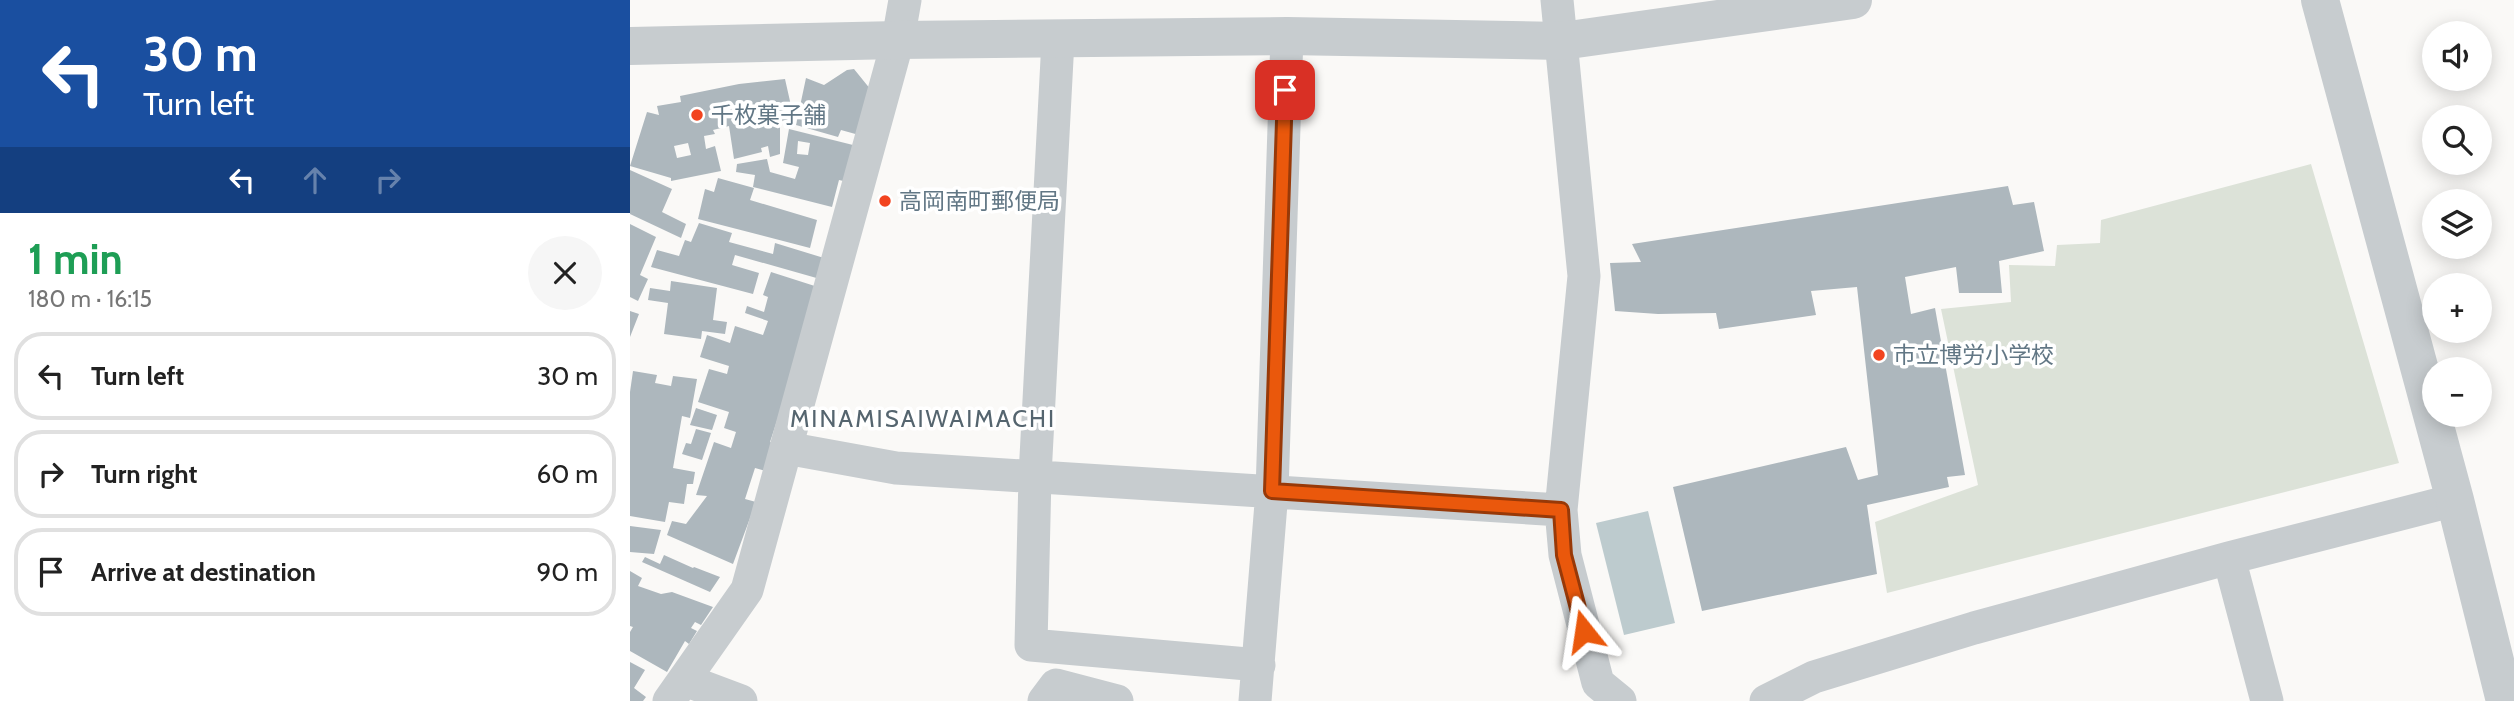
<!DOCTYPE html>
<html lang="en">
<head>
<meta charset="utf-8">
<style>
  :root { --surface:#fff; --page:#f6f6f6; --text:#222; --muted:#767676; --line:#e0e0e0 }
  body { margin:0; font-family:Cabin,"Noto Sans JP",sans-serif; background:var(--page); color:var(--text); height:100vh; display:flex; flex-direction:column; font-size:26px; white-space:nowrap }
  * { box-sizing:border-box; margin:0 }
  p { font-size:23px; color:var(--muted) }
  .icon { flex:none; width:38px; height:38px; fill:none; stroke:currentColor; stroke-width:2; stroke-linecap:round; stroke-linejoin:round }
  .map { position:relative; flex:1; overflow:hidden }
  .drawer { display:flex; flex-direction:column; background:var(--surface); width:630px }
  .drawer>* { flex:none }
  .banner { background:#1a4fa0; color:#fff; overflow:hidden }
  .controls { position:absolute; left:1792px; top:21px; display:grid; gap:14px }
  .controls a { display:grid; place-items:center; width:70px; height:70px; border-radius:50%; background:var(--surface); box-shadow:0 4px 18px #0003; font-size:35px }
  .pin { position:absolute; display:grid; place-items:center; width:60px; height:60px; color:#fff; margin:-30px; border-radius:14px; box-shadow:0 4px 10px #0006 }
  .me { position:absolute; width:77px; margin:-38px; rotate:345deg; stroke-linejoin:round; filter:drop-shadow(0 0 5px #0008) }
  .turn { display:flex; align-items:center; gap:24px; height:147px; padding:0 28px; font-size:32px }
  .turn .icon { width:91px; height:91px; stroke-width:2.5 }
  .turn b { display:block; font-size:49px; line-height:60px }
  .lanes { display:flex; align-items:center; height:66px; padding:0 28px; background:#0003; justify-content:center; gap:35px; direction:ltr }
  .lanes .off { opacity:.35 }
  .round { display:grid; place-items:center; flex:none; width:74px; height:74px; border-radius:37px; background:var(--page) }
  .headline { display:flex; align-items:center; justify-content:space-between; height:119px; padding:0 28px }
  h1 { font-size:42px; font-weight:700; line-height:52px; color:#1e9e55 }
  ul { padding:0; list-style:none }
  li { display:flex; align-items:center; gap:21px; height:88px; margin:0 14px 10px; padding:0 14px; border:4px solid var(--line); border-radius:28px }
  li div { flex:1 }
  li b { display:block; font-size:26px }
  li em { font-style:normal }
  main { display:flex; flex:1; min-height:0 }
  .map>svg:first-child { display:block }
</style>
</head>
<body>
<main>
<section class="drawer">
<div class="banner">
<div class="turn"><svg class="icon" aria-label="left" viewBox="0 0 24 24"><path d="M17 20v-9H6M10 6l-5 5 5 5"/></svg><div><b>30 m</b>Turn left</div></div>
<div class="lanes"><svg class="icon" aria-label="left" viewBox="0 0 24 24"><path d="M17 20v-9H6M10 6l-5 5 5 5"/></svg><svg class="icon off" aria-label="ahead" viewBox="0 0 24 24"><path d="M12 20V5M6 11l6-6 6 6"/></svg><svg class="icon off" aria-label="right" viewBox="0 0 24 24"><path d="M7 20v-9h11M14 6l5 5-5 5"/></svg></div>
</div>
<div class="headline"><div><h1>1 min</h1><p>180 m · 16:15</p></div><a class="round"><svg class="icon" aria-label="close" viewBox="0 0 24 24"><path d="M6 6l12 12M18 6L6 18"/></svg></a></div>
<ul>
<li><svg class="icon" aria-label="left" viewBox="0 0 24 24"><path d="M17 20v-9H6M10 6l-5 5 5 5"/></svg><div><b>Turn left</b></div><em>30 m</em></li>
<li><svg class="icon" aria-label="right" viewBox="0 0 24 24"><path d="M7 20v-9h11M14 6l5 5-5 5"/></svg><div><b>Turn right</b></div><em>60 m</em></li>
<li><svg class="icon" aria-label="arrive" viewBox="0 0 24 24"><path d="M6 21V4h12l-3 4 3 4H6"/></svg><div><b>Arrive at destination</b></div><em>90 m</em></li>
</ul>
</section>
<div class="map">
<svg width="1884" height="701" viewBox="0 0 1884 701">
  <rect width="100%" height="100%" fill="#faf9f7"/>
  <path fill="#dce2d8" d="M1681,164L1769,463L1257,593L1245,522L1348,485L1311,309L1381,302L1379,265L1425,266L1427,245L1470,243L1471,220Z"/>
  <path fill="#bdcbce" d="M1018,511L1045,623L994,635L966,523Z"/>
  <path fill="#adb7bd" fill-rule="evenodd" d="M224,69L241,90L229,135L211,130L208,137L166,125L176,78L194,85L217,70Z
    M155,79L164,119L150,121V154L140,157L138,146L131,148L132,152L104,159L99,126L83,130L85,134L74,136L76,149L85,146L91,171L41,181V178L0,166L17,112L29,115L27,106L51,102L50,96L109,84ZM58,143L61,155L47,158L44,146Z
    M159,129L227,146L218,182L209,180L202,207L123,187L125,175L106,172L107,164L137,159L140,172L165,179L169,167L153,163ZM168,141L180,143L178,155L167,154Z
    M0,170L42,189L32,212L56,224L51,238L0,214Z
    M88,178L124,188L120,200L187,220L180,248L68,219L75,189L84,192Z
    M1378,186L1383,205L1404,202L1414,251L1369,261L1372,293H1329L1326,267L1275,277L1281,314L1305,308L1335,475L1317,477L1319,487L1237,505L1247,574L1072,611L1043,487L1216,447L1228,480L1248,475L1227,287L1181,291L1186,315L1089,329L1086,313L1028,314L985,311L980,263L1011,262L1002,244Z
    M69,223L102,233L99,242L143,254L145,243L194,258L190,279L105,255L102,265L129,273L123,294L21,267L27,250L49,256L55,240L61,242Z
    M0,224L26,237L10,275L18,279L8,301L0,297Z
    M141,272L191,288L140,442L148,445L139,472L125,468L115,499L126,502L103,564L37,535L42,521L56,524L77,496L66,495L84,442L101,448L106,432L94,428L99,412L68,402L79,369L97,374L99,366L70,357L77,335L100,343L105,326L133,335L138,321L115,313L117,306L134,312L138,297L133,295Z
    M41,281L87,288L83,320L97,322L95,334L72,331L71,339L34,334L38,303L18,300L20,288L40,291Z
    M0,311L9,314L0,337Z
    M3,371L27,375L25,383L41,386L43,376L67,379L60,418L52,416L43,468L65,472L63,484H57L54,504L39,502L35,522L0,516V392Z
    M66,408L87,415L82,430L60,425Z
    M66,429L81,433L72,460L52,454L56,443L61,444Z
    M0,526L31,530L24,554L0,552Z
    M34,555L63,568L64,567L90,577L80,592L12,562L15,557L30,564Z
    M0,571L12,578L8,586L31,594L42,592L83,607L71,625L65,622L61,628L67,631L59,644L55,641L37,672L0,651V632L3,627L0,626Z
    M0,662L15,670L4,688L16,697L13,701H0Z"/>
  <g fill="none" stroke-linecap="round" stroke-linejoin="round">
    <path stroke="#c7cccf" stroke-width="33" d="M927,0L954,276L931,510L935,555L968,683L990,701
      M428,40L405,476L401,645L629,665
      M156,448L266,468L931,510
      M1599,558L1637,701
      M55,680L111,701
      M39,701L117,590L268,40L275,0
      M414,701L426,685L487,701
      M625,701L642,491L657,36
      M1136,701L1184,677L1344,628L1599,558L1825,500"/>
    <path stroke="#c7cccf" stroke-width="38" d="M1690,0L1825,500L1875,701
      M0,46L268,40L657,36L932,41L1223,0"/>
  </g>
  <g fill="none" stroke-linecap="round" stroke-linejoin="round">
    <g stroke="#983908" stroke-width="18">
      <path id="route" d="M655,90L642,491L931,510L934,555L954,631"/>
    </g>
    <use href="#route" stroke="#ea580c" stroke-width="12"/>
  </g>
  <g fill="#f2441f" stroke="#fff" stroke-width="2.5">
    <circle cx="67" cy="115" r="7"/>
    <circle cx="255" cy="201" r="7"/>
    <circle cx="1249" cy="355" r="7"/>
  </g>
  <g text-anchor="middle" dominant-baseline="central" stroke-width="7" stroke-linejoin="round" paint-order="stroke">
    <g font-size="23" fill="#627785" stroke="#fff" text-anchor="start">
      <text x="81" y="115">千枚菓子舗</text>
      <text x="269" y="201">高岡南町郵便局</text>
      <text x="1263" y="355">市立博労小学校</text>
    </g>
    <g font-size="24" letter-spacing="2" fill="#55656f" stroke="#fff">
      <text x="293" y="418">MINAMISAIWAIMACHI</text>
    </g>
  </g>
</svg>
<div class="controls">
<a><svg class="icon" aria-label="sound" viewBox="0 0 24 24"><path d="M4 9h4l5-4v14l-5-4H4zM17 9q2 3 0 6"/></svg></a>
<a><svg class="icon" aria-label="search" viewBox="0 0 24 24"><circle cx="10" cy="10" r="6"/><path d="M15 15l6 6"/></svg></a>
<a><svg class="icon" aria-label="layers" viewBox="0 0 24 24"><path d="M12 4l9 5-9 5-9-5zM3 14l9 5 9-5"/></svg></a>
<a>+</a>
<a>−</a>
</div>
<div class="pin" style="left:655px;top:90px;background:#d93025"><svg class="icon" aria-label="arrive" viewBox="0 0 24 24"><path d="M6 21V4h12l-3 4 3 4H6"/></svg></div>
<svg class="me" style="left:954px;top:631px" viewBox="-20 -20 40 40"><path d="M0-17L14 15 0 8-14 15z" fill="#ea580c" stroke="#fff" stroke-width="4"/></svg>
</div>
</main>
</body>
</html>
